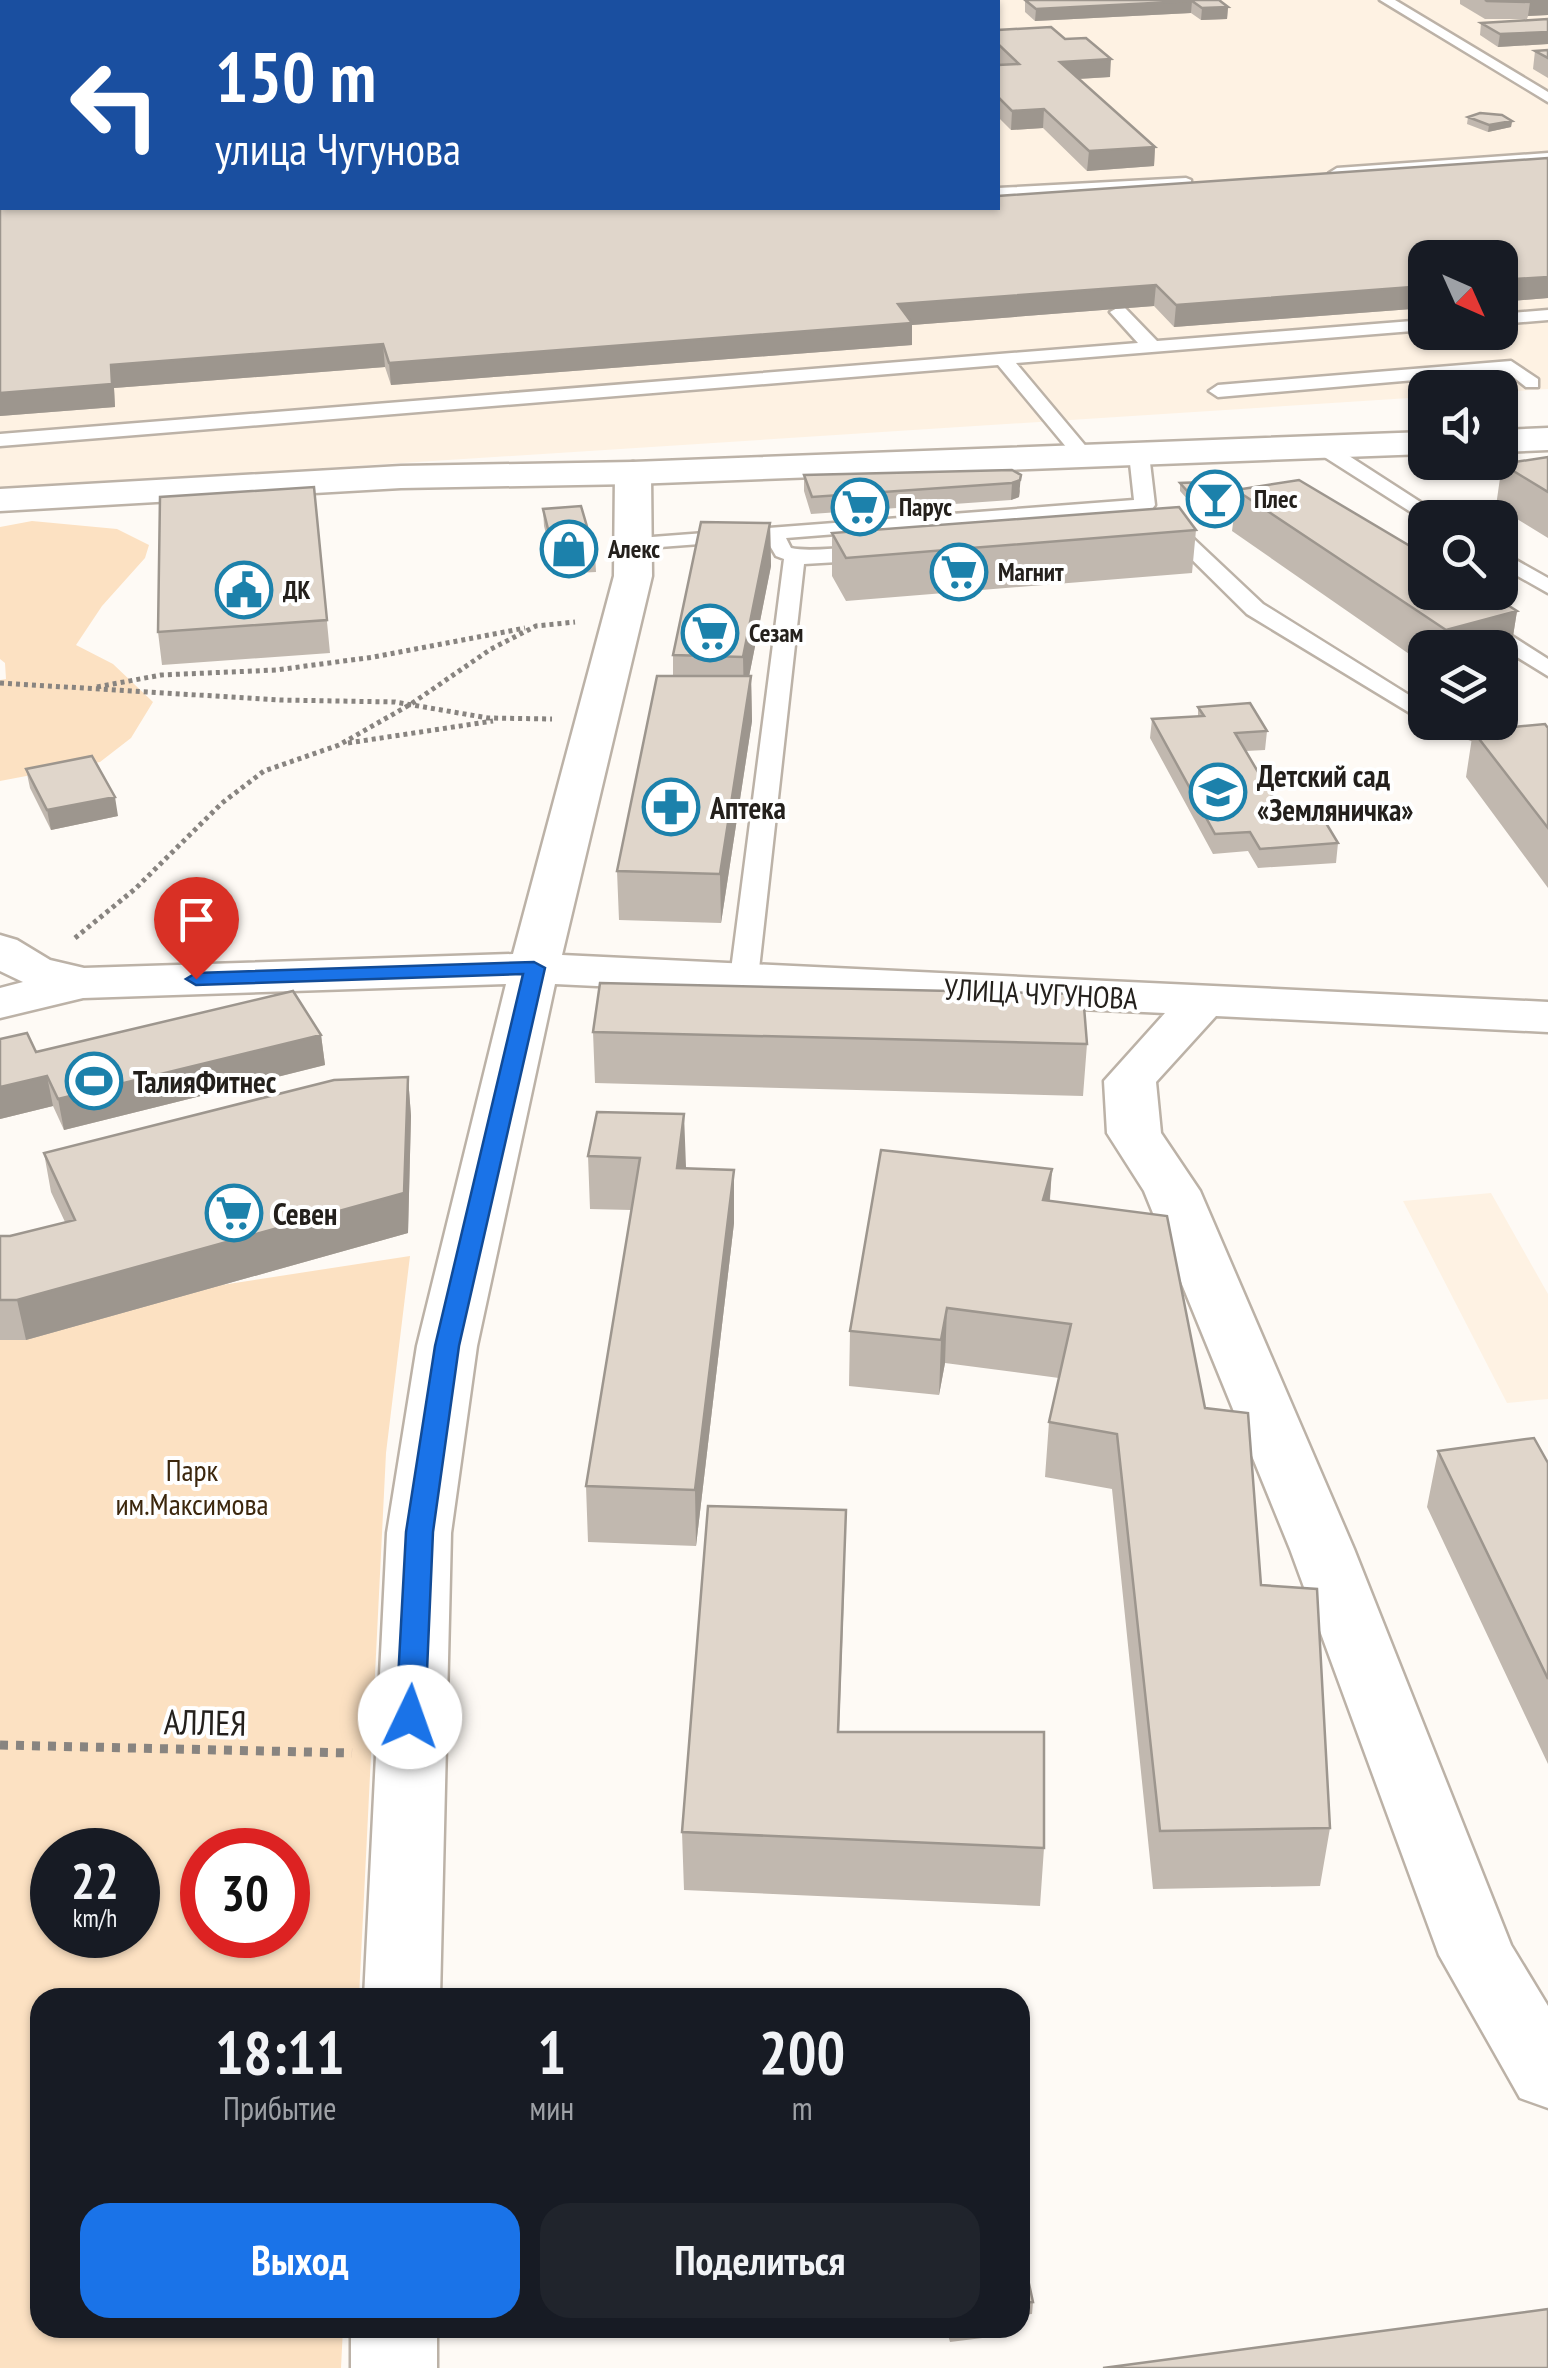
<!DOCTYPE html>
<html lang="ru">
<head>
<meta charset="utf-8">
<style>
  :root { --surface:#171b24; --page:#20242c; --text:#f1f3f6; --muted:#9ea1a6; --accent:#1a73e8 }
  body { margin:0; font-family:"PT Sans Narrow",sans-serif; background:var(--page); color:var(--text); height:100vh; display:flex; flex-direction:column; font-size:38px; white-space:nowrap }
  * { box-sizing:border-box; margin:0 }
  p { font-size:32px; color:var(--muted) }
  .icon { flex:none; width:55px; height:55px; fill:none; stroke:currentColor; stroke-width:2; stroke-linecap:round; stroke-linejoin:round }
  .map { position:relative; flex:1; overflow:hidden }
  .side { position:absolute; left:30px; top:1988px; width:1000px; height:350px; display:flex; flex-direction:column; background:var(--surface); border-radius:30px; box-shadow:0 2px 8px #0004 }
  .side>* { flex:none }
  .guide { position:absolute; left:0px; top:0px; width:1000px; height:210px; box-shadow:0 2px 8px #0004; background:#1a4fa0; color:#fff; overflow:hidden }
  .needle { width:65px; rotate:135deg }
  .controls { position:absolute; left:1408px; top:240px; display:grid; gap:20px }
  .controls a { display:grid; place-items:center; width:110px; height:110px; border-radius:20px; background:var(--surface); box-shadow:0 2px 8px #0004; font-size:50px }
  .speed { position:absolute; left:30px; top:1828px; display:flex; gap:20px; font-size:50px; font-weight:700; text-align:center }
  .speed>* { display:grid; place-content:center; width:130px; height:130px; border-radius:50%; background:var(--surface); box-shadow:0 2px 8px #0004; line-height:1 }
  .speed small { font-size:25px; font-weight:400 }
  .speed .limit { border:15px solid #d22; background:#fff; color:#111 }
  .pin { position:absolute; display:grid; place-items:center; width:85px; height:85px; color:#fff; margin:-102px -42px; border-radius:50% 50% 50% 0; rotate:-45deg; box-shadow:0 0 10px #0007 }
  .pin .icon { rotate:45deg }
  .me { position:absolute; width:110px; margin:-55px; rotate:3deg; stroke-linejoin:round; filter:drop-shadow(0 0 8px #0008) }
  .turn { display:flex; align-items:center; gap:35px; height:210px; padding:0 50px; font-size:45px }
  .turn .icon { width:130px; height:130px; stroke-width:2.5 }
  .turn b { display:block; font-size:70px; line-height:85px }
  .eta { display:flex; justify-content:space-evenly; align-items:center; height:170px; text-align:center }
  .eta b { font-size:60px; font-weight:600; line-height:70px }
  .primary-button { display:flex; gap:20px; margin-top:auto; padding:20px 50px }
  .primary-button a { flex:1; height:115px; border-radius:30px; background:var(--accent); color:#fff; font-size:40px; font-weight:600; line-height:115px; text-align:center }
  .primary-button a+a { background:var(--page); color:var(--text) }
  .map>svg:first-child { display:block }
</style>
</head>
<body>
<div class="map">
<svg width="1548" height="2368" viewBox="0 0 1548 2368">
  <rect width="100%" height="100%" fill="#fefaf5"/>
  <path fill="#fef2e3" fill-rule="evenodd" d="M0,0H1548V389L1500,392V388H1425V397L0,489ZM2,2H998V208H2ZM1425,258H1500V332H1425Z
    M1491,1193L1548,1294V1399L1507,1403L1403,1201Z"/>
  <path fill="#fce1c2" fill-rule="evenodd" d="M32,521L117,529L149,545L145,558L102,606L76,645L113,664L153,702L131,738L100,762L0,781V680L6,679L5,663L0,659V527Z
    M410,1256L386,1453L359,1997L40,1998V2328H343L341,2368H0V1319ZM52,1850H138V1935H52ZM202,1850H288V1935H202Z"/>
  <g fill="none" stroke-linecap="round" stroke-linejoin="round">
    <g stroke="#bcb2a7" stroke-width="5">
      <path id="lane" d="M759,0H855L758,2Z
        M1380,0H1395L1548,92V102Z
        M0,35H2V43H0Z
        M1548,153V163L1337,178L1329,173L1337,168Z
        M1186,178L1191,180V186L998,198V188Z
        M1119,307L1125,308L1157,341L1425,320V330L1016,363L1094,456L1084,462L1077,460L998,365L0,446V434L1138,343L1110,312Z
        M1548,310V320L1500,324V314Z
        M1511,361L1538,379V387H1526L1507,372L1218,397L1209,391L1218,385Z
        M1322,441L1329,443L1445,518L1425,521L1315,451L1312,447Z
        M1139,448L1149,454L1155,505L1152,509L786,538L791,548C815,554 867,541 882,554L872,560L804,564L758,978L754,984H734L730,978L784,559L776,556L766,539L633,549L626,547L623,543L626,539L1134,500L1129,454Z
        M1172,523L1179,525L1263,604L1425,705V722L1247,614L1165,533V525Z
        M1500,551L1548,578V593L1500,566Z
        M1425,586V592H1443L1548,659V676L1419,597L1416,592Z
        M1434,722H1469L1497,732L1548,729V743L1495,746L1437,727Z"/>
    </g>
    <g stroke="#bcb2a7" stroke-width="5">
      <path id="street" d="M633,462L646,465L651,473L652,576L562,955L1548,1002V1032L1216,1016L1156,1082L1161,1133L1200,1191L1354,1549L1511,1945L1548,2006V2108L1520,2098L1439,1955L1290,1549L1144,1191L1107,1133L1104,1081L1165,1013L555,984L477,1346L451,1533L440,1998H364L387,1533L417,1346L506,984L83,998L0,1018V988L23,982L0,971V935L17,940L50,960L84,968L513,954L614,576L615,473L620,465Z
        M351,2328H437V2368H351Z"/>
    </g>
    <g stroke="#bcb2a7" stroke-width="5">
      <path id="secondary" d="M1548,428V450L1500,452V430Z
        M1425,432V454L633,484L401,488L0,511V489L401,466L633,462Z"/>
    </g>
    <path stroke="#888480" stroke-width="5" stroke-dasharray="4 4" stroke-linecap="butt" d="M0,683L280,700L395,702L488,718L552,719
      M97,687L161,675L276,670L374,657L525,628
      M348,743L493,721
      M75,938L135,889L222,803L264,771L339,745L411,704L491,649L536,626L575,622"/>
    <path stroke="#888480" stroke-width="9" stroke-dasharray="8 8" stroke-linecap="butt" d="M0,1745L352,1753"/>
    <use href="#lane" fill="#fff" fill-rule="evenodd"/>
    <use href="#street" fill="#fff" fill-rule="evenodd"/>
    <use href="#secondary" fill="#fff" fill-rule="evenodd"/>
  </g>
  <path fill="#c1b8af" d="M1025,0H1219L1228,7L1227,19L1201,20L1191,13L1035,21L1025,12Z
    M1460,0H1548V15L1528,16L1527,19H1485L1460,4Z
    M1548,19V44L1498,47L1480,35L1481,23Z
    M998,25L1000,30L1110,77L1079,79L1155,147L1154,166L1087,171L1043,128L1011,130L998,117V65H1000L998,63Z
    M1548,50V78L1533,69L1535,51Z
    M1468,117L1512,121L1511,127L1488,132L1467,124Z
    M1548,158V298L1500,302V258H1425V308L1174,327L1154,306L912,325V345L391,385L385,367L114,388L115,407L0,416V189H2V208H998V196Z
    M1548,457V538L1496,506L1502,464Z
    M1012,470L1020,491L1019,497L1011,500L811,514L804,491V475Z
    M1180,483L1242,489L1517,611L1510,655L1500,658V648H1425V665L1232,531L1235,508L1197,510L1180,491Z
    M314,487L330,653L162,665L158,632Z
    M543,509L595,554L596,572L556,574L544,526Z
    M770,523L771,566L749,676H751L752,721L721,923L619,920L617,871L673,676V655Z
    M1196,530L1192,573L846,601L832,576V533Z
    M1198,707L1267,731L1265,750L1246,751L1284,816L1338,843L1336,863L1258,868L1248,851L1213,854L1150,738L1152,719L1198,716Z
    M1548,728V888L1466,777L1473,731Z
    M26,769L118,816L51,830L30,788Z
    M593,1032L1087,1044L1083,1096L595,1083Z
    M321,1035L325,1065L64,1130L53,1106L0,1119V1039L36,1052Z
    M408,1077L411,1116L408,1233L26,1340H0V1236H10L65,1222L51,1192L44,1153Z
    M597,1112L685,1169L734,1170V1223L696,1546L588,1542L586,1486L631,1210L590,1209L588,1156Z
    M1052,1169L1050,1200L1205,1408L1261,1585L1330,1828L1320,1886L1153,1889L1112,1489L1045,1477L1049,1422L1059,1378L945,1363L939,1395L849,1386L850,1331Z
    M1438,1451L1548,1463V1764L1427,1507Z
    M845,1567L839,1732L1044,1848L1040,1906L684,1890L682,1832Z
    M1020,2243L1033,2302L1032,2314L1020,2315Z
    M946,2328H1015V2334L950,2342Z"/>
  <path fill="#9d968e" d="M25,0L26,2H2V19H0V1Z
    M220,0H328L284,2H187Z
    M1526,0H1548V15L1528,16L1530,2Z
    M1192,1L1191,13L1035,21L1036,9Z
    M1228,7L1227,19L1201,20L1202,8Z
    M1548,32V44L1498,47L1500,34Z
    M1111,59L1110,77L1059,80L1060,62Z
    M1044,109L1043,128L1011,130L1012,111Z
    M1512,121L1511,127L1488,132L1489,125Z
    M1155,147L1154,166L1087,171L1089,151Z
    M2,167V188H0V168Z
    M1548,277V298L1500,302V280Z
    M1156,285L1154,306L912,325V345L391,385L389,363L898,304Z
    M1425,286V308L1174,327L1176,305Z
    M383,344L385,367L114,388L115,407L0,416V393L111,365Z
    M1021,475L1019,497L1011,500L1012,483Z
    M770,523L771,566L744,702L743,657Z
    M1517,611L1510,655L1500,658V648H1443L1446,630Z
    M751,676L752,721L721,923L720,874Z
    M115,797L118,816L51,830L47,810Z
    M321,1035L325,1065L64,1130L58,1099Z
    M47,1076L53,1106L0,1119V1087Z
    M408,1077L411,1116L408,1233L26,1340L17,1300Z
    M684,1114L686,1167L678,1221L677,1168Z
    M1052,1169L1048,1222L1043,1200Z
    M734,1170V1223L696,1546L695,1490Z
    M947,1308L945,1363L939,1395L941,1340Z"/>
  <path fill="#e0d6cb" stroke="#9d968e" stroke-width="2.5" d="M25,0H220L187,2H25Z
    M1025,0H1219L1228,7L1202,8L1192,1L1036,9Z
    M1485,0H1528L1530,2L1487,1Z
    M1548,19V32L1500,34L1481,23Z
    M1051,27L1065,39L1086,38L1111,59L1060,62L1155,147L1089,151L1044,109L1012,111L998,97V65L1019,64L998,44V30Z
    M1548,50V58L1535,51Z
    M1480,113L1502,115L1512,121L1489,125L1468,117Z
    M0,133H2V167L0,168Z
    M1548,158V277L1500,280V258H1425V286L1176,305L1156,285L898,304L912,323L389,363L383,344L111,365L112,384L0,393V189H2V208H998V196Z
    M1548,457V492L1502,464Z
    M1012,470L1021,475L1020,480L1012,483L812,497L804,475Z
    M1299,480L1425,555V592H1487L1517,611L1446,630L1236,490Z
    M1235,481L1242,489L1236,490L1235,499L1197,502L1180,483Z
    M314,487L327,620L158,632L160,497Z
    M581,506L595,554L555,557L543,509Z
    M1179,507L1196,530L846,558L832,533Z
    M701,522L770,523L743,657L673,655Z
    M657,676H751L720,874L617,871Z
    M1250,703L1267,731L1235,733L1284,816L1320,813L1338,843L1260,849L1250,832L1215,834L1152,719L1204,716L1198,707Z
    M1545,724L1548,728V828L1473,731Z
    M92,756L115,797L47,810L26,769Z
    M600,983L1083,994L1087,1044L593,1032Z
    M293,991L321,1035L58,1099L47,1076L0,1087V1039L27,1033L36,1052Z
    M408,1077L404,1193L17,1300H0V1236H10L75,1220L44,1153L334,1080Z
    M597,1112L684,1114L677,1168L734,1170L695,1490L586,1486L640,1158L588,1156Z
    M881,1150L1052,1169L1043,1200L1167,1216L1205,1408L1248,1413L1261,1585L1317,1589L1330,1828L1160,1831L1117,1434L1049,1422L1071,1324L947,1308L941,1340L850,1331Z
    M1534,1438L1548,1463V1679L1438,1451Z
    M708,1506L846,1510L838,1732H1044V1848L682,1832Z
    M1020,2243L1033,2302L1020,2303Z
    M1548,2309V2368H1103Z
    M950,2328H974L950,2330Z"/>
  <path fill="#1a73e8" stroke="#114b97" stroke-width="2.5" d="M534,962L545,968L459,1346L433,1532L425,1717L420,1725L410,1728L400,1725L396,1717L406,1532L435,1346L523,974L196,985L186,979L196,973Z"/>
  <defs>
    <g id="bar-ring" transform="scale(2.875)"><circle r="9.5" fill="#fff" stroke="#1c81ab" stroke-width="1.5"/><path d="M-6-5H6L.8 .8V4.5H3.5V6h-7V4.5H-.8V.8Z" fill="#1c81ab"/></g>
    <g id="supermarket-ring" transform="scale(2.875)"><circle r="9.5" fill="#fff" stroke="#1c81ab" stroke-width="1.5"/><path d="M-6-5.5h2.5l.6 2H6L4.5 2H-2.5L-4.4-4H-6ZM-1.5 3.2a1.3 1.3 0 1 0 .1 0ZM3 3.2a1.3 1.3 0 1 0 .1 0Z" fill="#1c81ab"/></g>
    <g id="shop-ring" transform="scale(2.875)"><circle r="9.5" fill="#fff" stroke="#1c81ab" stroke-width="1.5"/><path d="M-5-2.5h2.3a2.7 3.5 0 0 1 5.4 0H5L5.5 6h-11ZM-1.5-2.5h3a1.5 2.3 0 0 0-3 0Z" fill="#1c81ab"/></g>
    <g id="civic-ring" transform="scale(2.875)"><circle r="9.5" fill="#fff" stroke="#1c81ab" stroke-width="1.5"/><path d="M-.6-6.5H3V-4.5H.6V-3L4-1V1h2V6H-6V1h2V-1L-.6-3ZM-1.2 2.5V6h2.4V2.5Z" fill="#1c81ab"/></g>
    <g id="school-ring" transform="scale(2.875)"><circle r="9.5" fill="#fff" stroke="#1c81ab" stroke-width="1.5"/><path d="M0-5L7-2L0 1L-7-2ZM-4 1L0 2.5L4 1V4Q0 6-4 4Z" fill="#1c81ab"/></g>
    <g id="pharmacy-ring" transform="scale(2.875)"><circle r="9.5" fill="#fff" stroke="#1c81ab" stroke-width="1.5"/><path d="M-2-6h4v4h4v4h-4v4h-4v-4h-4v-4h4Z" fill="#1c81ab"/></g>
    <g id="stadium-ring" transform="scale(2.875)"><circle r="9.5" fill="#fff" stroke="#1c81ab" stroke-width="1.5"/><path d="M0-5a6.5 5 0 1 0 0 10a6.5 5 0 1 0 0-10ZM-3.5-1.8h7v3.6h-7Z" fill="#1c81ab"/></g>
  </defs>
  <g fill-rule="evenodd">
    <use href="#bar-ring" x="1215" y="499"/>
    <use href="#supermarket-ring" x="860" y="507"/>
    <use href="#shop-ring" x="569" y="549"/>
    <use href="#supermarket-ring" x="959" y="572"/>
    <use href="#civic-ring" x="244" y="590"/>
    <use href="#supermarket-ring" x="710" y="633"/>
    <use href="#school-ring" x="1218" y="792"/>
    <use href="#pharmacy-ring" x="671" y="807"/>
    <use href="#stadium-ring" x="94" y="1081"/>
    <use href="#supermarket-ring" x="234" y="1213"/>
  </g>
  <g text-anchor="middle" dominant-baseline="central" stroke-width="8" stroke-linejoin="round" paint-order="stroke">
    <g font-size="25" font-weight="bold" fill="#24201c" stroke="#fff" text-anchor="start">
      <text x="1254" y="499">Плес</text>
      <text x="899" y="507">Парус</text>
      <text x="608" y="549">Алекс</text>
      <text x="998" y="572">Магнит</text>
      <text x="283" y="590">ДК</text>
      <text x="749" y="633">Сезам</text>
    </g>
    <g font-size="30" font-weight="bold" fill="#24201c" stroke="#fff" text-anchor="start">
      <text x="1257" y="775">Детский сад<tspan x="1257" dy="34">«Земляничка»</tspan></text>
      <text x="710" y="807">Аптека</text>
      <text x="133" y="1081">ТалияФитнес</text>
      <text x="273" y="1213">Севен</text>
    </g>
    <g font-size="30" fill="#24201c" stroke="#fff">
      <text transform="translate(1041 993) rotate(3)">УЛИЦА ЧУГУНОВА</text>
    </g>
    <g font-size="30" fill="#3c270d" stroke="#fff">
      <text x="192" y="1469">Парк<tspan x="192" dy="34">им.Максимова</tspan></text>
    </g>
    <g font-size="35" fill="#24201c" stroke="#fff">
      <text transform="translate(205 1722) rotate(1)">АЛЛЕЯ</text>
    </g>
  </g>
</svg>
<div class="controls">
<a><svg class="needle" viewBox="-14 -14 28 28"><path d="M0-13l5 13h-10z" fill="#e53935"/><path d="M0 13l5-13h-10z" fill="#9ea1a6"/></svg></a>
<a><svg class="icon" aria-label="sound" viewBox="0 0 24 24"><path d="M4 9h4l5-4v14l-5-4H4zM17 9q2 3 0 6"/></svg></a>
<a><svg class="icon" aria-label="search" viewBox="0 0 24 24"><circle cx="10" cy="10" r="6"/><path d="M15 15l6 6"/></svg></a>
<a><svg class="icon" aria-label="layers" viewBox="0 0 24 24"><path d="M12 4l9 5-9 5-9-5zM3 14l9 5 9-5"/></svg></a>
</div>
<div class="speed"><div>22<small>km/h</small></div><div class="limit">30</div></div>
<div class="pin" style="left:196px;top:979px;background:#d93025"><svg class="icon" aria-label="arrive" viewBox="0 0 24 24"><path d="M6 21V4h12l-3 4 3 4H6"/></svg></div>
<svg class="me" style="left:410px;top:1717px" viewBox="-20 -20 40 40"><circle r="19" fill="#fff"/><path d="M0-13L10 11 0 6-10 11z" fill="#1a73e8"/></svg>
<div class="guide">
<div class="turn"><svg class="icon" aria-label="left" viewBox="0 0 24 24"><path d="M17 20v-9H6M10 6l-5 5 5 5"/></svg><div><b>150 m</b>улица Чугунова</div></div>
</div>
<section class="side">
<div class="eta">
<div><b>18:11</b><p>Прибытие</p></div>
<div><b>1</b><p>мин</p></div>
<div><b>200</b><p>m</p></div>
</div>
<div class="primary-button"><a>Выход</a><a>Поделиться</a></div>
</section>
</div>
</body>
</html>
